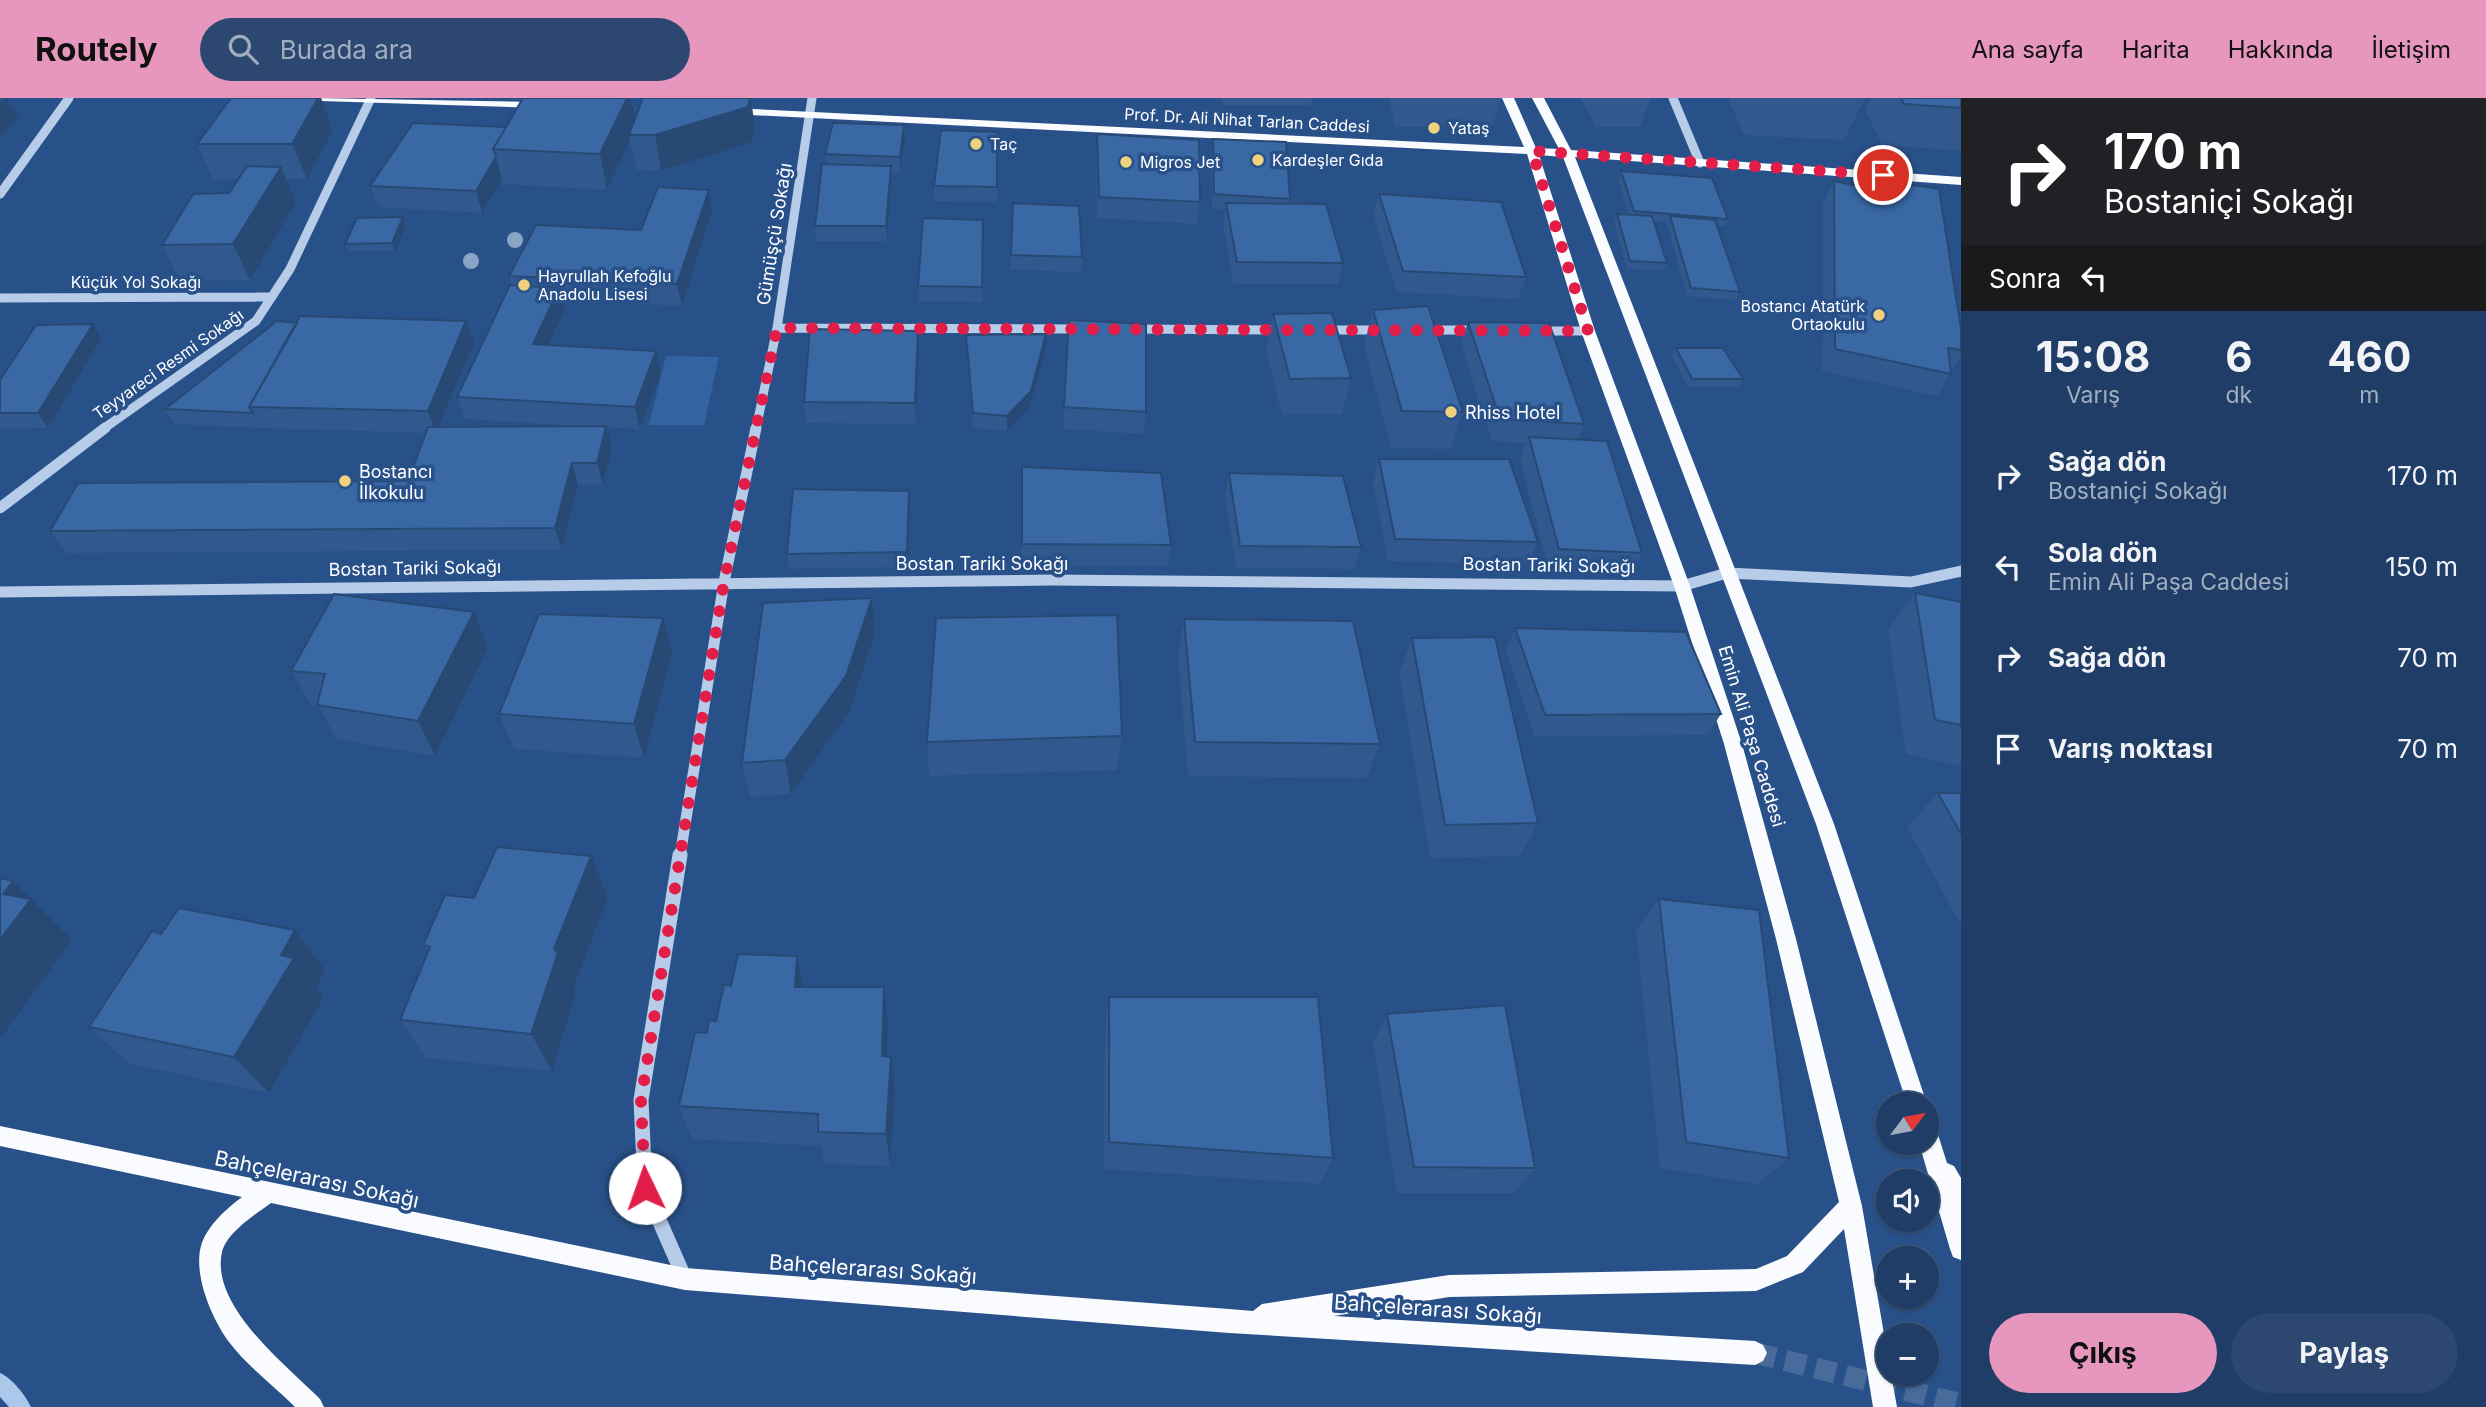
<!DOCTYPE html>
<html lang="tr">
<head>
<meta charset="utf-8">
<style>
  :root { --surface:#1f3d67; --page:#2c4870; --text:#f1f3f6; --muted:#a1aec0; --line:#3c567b; --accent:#e797bd }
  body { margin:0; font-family:Inter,sans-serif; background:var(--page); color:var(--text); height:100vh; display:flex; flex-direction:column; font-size:26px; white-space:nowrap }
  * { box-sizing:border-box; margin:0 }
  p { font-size:23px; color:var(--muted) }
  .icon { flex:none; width:38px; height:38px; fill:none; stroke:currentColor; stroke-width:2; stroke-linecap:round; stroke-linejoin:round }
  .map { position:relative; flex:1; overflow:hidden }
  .side { display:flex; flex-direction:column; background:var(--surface); width:525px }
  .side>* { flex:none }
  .hud { background:#202124; color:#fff; overflow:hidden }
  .needle { width:46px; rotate:58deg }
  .fabs { position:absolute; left:1876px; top:994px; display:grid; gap:14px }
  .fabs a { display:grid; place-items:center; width:63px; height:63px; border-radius:50%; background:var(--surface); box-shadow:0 2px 5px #0004,0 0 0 2px var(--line); font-size:35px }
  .pin { position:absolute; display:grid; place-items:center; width:60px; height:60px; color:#fff; margin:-30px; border:4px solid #fff; border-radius:50%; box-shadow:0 2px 7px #0007 }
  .me { position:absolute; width:77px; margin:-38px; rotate:357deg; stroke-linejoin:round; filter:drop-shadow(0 0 5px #0008) }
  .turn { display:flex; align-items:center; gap:24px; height:147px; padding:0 28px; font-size:32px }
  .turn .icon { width:91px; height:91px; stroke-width:2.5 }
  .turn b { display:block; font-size:49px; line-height:60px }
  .then { display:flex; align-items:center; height:66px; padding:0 28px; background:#0003; gap:14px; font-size:26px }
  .eta { display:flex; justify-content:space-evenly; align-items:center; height:119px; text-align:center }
  .eta b { font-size:42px; font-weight:700; line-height:49px }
  .cta { display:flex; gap:14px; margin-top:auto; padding:14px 28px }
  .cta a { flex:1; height:80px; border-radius:42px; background:var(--accent); color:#111; font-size:28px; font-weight:700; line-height:80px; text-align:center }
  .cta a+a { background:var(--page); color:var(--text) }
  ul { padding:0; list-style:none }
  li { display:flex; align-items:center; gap:21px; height:91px; padding:0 28px }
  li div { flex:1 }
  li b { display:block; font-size:26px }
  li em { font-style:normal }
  header { display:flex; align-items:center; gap:42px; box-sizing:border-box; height:98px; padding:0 35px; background:var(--accent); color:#111 }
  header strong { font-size:33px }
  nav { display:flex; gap:38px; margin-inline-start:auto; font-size:24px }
  .search { width:490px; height:63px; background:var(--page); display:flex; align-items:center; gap:18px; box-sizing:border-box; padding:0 24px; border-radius:38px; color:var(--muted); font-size:26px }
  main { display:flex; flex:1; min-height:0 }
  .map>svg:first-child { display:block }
</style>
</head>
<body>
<header>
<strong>Routely</strong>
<div class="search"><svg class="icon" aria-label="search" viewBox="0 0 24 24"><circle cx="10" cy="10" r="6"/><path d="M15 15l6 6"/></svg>Burada ara</div>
<nav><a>Ana sayfa</a><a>Harita</a><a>Hakkında</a><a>İletişim</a></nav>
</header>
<main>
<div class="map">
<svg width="1961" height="1309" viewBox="0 0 1961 1309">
  <rect width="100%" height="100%" fill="#295189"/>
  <path fill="#3363a1" d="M666,258L719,259L704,327H649Z"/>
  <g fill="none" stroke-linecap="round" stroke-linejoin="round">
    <path fill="#abc7e9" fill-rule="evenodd" d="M0,1275C12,1280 25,1297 31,1309H9L0,1299Z"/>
    <path stroke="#496b9b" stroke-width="21" stroke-dasharray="21 10" stroke-linecap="butt" d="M1755,1255L1961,1306"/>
    <path stroke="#b6cce9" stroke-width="9" d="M1673,0L1700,65
      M0,96L69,0
      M0,200L272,199
      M777,230L1084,231
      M1130,231L1287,232
      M1323,232H1385
      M1421,232H1480
      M1536,233H1588
      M103,331L256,223L290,171L371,0
      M756,331L777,230L812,0"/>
    <path stroke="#b6cce9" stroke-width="11" d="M0,410L105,330
      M0,494L1052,482L1682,488L1727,475L1911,484L1961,473
      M680,758L724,484L756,330"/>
    <path stroke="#b6cce9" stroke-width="15" d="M680,757L641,1002L645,1090L685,1181"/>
    <path fill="#f9fbfe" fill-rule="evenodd" d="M315,0L542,4L548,7L542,10L321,3Z
      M1502,0H1514L1536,50L1559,51L1532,0H1544L1571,52L1961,79V87L1575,59L1834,726L1927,1006V1008L1907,1006L1816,726L1563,59L1539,57L1595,233L1690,488L1742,646L1796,841L1862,1108L1888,1259V1276H1891L1897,1309H1873L1844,1131L1803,1174L1756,1193L1449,1199L1334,1218L1755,1243L1763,1247L1767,1255L1763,1263L1755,1267L1229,1235L685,1192L271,1105C256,1116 227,1134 222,1154C210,1208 286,1267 320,1301L324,1309H295C274,1288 247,1268 229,1244C212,1221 193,1177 201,1148C206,1129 227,1110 242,1099L0,1048V1028L685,1170L1229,1211L1253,1213L1262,1206L1449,1177L1756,1171L1787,1158L1839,1104L1776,841L1724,646L1674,488L1581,233L1527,56L731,16L725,13L731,10L1524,49Z
      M1927,1024L1935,1027L1947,1065L1954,1068L1961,1080V1162L1953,1159L1950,1151L1919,1045H1927Z"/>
  </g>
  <g fill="#8aa4c6">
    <circle cx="515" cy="142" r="8"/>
    <circle cx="471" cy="163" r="8"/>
  </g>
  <path fill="#31598e" d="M231,0H321L333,32L307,81H286L296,104L250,182L180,183L162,147L229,95L238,81L213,82L197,46Z
    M523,0H631L635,21L755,31L752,44L661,73L637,72L630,42L607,92L503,86L502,81L482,115L378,109L370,88L506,29Z
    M1221,0H1313L1311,7H1223Z
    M1389,0H1501L1492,29H1395Z
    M1581,0H1651L1640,29H1596Z
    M1730,0H1865V1L1844,42L1744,37L1729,3Z
    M1871,0H1961V53L1882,47L1865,12Z
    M997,34V104L934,103V88Z
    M1097,36L1200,104L1197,126L1097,120L1096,57Z
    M1213,41L1290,101L1289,106L1343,165L1338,186H1233L1223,126L1225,112L1212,111L1211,55Z
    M905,42L900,74H891V83L887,143H816L815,128L826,66L825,56Z
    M1621,73L1728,121L1725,128H1717L1740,194L1736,202L1687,198L1667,126L1668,124L1653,123L1667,165L1663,173L1627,171L1614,124L1617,116L1629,117L1618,81Z
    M1868,80L1961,231V258L1937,298L1822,273L1823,105L1834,83L1863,89Z
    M709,92L712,113L682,208L562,202L565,212L549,247L656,253L661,275L640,331L606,329L612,349L603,387L578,386L562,452L66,455L50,433L408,383L426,335L260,330L174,326L165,311L297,225L466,223L474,245L439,328H579L465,321L457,299L512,187L509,178L641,132Z
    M1379,96L1526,179L1518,201L1397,194L1373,118Z
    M1013,105L1082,159L1081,174L1011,172Z
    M983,122L982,204L919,203L918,188Z
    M406,127L395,153H348L345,146Z
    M1373,212L1463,314L1451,351L1391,350L1364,248Z
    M1273,216L1351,280L1342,316L1282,317L1266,252Z
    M1069,222L1146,314L1144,336L1063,331Z
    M1468,224L1584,326L1578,342L1642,455L1631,476L1549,473L1520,361L1526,345L1492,343L1461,246Z
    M966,237L1046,251L1030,308L1007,333L973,330L966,252Z
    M101,241L48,330L0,331V282Z
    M1676,250L1743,281L1739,289H1688L1672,258Z
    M919,255L916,326L806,325L804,304Z
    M1379,361L1538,444L1528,466L1388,463L1373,383Z
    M1022,369L1171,447L1167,468H1021Z
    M1229,375L1361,449L1354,471L1236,470L1225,397Z
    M909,393L910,408L908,469L789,471L787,456Z
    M1915,495L1961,504V668L1906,656L1888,531Z
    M872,500L875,535L850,613L791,696L750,699L742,665Z
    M474,514L488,550L435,658L337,641L318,608H312L291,573Z
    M1184,521L1380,646L1367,680L1188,678L1178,556Z
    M1515,530L1721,616L1707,637L1535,638L1506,551Z
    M1412,540L1538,725L1520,758L1430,760L1399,575Z
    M672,555L644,660L514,651L499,616Z
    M1122,638L1117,672L929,678L927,644Z
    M1938,695H1961V827L1907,729Z
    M608,799L574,889L576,894L552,973L426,960L400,922L428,854L423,847L474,800Z
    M1659,801L1789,1060L1758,1086L1660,1070L1636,832Z
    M295,832L325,872L316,889L324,899L269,995L130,966L89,929Z
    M731,888L884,889L888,925L887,959L895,993L890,1068L825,1066L821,1048L692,1041L679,1008L707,935L716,923Z
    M1109,899L1333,1060L1320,1086L1104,1071L1105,929Z
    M1387,916L1535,1070L1514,1095H1397L1373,946Z"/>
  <path fill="#284974" d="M5,0H7L18,19L0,39V5Z
    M318,0H321L333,32L307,81L292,46Z
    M627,0H631L637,29L629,37L630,42L607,92L600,56Z
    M751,0L755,31L752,44L661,73L655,37Z
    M904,27L905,42L900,74V59Z
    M496,59L502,81L482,115L476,93Z
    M891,68V83L887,143L886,128Z
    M281,69L296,104L250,182L233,146Z
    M709,92L712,113L682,208L677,186Z
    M403,119L406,127L395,153L392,145Z
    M559,190L565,212L539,268L533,246Z
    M466,223L474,245L436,335L428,313Z
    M93,226L101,241L48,330L38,315Z
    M918,233L919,255L916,326L915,305Z
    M1046,236V251L1030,308L1007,333V318Z
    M656,253L661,275L640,331L635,309Z
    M606,328L612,349L603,387L597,365Z
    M572,365L578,386L562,452L555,430Z
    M909,393L910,408L908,469L907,454Z
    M872,500L875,535L850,613L791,696L785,662Z
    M474,514L488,550L435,658L418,623Z
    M663,520L672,555L644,660L634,626Z
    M591,758L608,799L574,889L576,894L552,973L531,936L554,851Z
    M13,783L72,842L0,941V842L3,796Z
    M295,832L325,872L316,889L324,899L269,995L234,959L281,857Z
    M797,858L805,895L795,889Z
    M884,889L888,925L886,992L882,958Z
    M891,959L895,993L890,1068L886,1036Z"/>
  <path fill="#3968a5" stroke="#284974" stroke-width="2" d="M231,0H318L292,46H197Z
    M523,0H627L600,56L493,51Z
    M643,0H750L748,9L655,37H629Z
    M1901,0H1961V10L1904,6Z
    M413,25L506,29L493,51L496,59L476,93L370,88Z
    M833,25L904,27L900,59L825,56Z
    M941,32L997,34V89L934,88Z
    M1097,36L1199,42L1200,104L1099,99Z
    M1213,41L1286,44L1290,101L1214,96Z
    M822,66L891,68L886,128H815Z
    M247,68L281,69L233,146L162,147L193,96L229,95Z
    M1621,73L1712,80L1728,121L1634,113Z
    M1868,80L1939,91L1961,231V252L1948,250L1951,276L1835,251L1834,83L1868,90Z
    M658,89L709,92L677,186L509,178L536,127L641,132Z
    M1379,96L1501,104L1526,179L1403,173Z
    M1013,105L1079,108L1082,159L1011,157Z
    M1226,105L1326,106L1343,165L1237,164Z
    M1617,116L1652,118L1667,165L1630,163Z
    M1670,118L1715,122L1740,194L1691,190Z
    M403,119L392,145L345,146L357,120Z
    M923,120L983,122L982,189L918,188Z
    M510,187L559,190L533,246L656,253L635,309L457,299Z
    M1428,208L1463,314L1402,313L1373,212Z
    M1332,215L1351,280L1290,281L1273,216Z
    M300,218L466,223L428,313L249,309Z
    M1069,222L1146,226V314L1064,309Z
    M277,223L297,225L249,309L253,315L165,311Z
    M1468,224L1549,225L1584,326L1500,321Z
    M93,226L38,315H0V282L36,227Z
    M810,231L918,233L915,305L804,304Z
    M1046,236L1031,293L1007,318L973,315L966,237Z
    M1676,250H1723L1743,281H1692Z
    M606,328L597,365H572L555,430L50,433L78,385L408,383L428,329Z
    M1529,339L1607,343L1642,455L1559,451Z
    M1379,361H1509L1538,444L1395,441Z
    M1022,369L1161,375L1171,447L1022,446Z
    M1229,375L1343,378L1361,449L1240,448Z
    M793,391L909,393L907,454L787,456Z
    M1915,495L1961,504V627L1935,622Z
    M334,496L474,514L418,623L317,607L325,576L291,573Z
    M872,500L846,578L785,662L742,665L763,505Z
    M539,516L663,520L634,626L499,616Z
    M1117,517L1122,638L927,644L936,520Z
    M1184,521L1353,523L1380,646L1195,644Z
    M1515,530L1686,534L1721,616L1545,617Z
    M1495,539L1538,725L1445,727L1412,540Z
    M1938,695H1961V736Z
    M497,749L591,758L554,851L558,855L531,936L400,922L430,849L423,847L445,797L474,800Z
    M0,780L13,783L3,796L31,801L0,842Z
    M1659,801L1759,812L1789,1060L1686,1044Z
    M179,810L295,832L281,857L294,860L234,959L89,929L152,833L161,836Z
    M738,856L797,858L795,889H884L882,958L891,959L886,1036L818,1034V1016L679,1008L695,934L707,935L709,922L716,923L724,886L731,888Z
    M1109,899H1318L1333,1060L1109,1044Z
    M1505,907L1535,1070L1414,1069L1387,916Z"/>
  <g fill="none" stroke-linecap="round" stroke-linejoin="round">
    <path stroke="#e11d48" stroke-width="12" stroke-dasharray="0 21.6" d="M645,1090L641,1002L724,484L777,230L1588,233L1532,53L1883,77"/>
  </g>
  <g fill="#f0d17d" stroke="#295189" stroke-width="2.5">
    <circle cx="1434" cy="30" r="7"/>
    <circle cx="976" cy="46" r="7"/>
    <circle cx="1258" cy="62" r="7"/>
    <circle cx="1126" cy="64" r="7"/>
    <circle cx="524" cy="187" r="7"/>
    <circle cx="1879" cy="217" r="7"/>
    <circle cx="1451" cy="314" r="7"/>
    <circle cx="345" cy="383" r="7"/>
  </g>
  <g text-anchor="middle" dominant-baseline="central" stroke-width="7" stroke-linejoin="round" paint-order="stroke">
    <g font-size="16" fill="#fff" stroke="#295189">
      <text transform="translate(1247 22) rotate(3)">Prof. Dr. Ali Nihat Tarlan Caddesi</text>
      <text x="136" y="184">Küçük Yol Sokağı</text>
      <text transform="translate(168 266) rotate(-35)">Teyyareci Resmi Sokağı</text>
    </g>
    <g font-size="16" fill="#fff" stroke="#295189" text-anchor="start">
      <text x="1448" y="30">Yataş</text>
      <text x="990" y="46">Taç</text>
      <text x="1272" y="62">Kardeşler Gıda</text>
      <text x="1140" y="64">Migros Jet</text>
      <text x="538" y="178">Hayrullah Kefoğlu<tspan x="538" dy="18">Anadolu Lisesi</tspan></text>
      <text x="1865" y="208" text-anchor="end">Bostancı Atatürk<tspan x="1865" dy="18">Ortaokulu</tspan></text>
    </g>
    <g font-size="18" fill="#fff" stroke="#295189">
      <text transform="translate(774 136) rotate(-81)">Gümüşçü Sokağı</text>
      <text x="982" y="465">Bostan Tariki Sokağı</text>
      <text transform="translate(1549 467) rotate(1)">Bostan Tariki Sokağı</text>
      <text transform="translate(415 470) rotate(-1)">Bostan Tariki Sokağı</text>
      <text transform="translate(1752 638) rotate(73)">Emin Ali Paşa Caddesi</text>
    </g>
    <g font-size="18" fill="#fff" stroke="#295189" text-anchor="start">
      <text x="1465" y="314">Rhiss Hotel</text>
      <text x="359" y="373">Bostancı<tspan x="359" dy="21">İlkokulu</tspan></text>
    </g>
    <g font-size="21" fill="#fff" stroke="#295189">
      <text transform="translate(317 1081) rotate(12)">Bahçelerarası Sokağı</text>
      <text transform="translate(873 1171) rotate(4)">Bahçelerarası Sokağı</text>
      <text transform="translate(1438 1211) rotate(4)">Bahçelerarası Sokağı</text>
    </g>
  </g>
</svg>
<div class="fabs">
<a><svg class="needle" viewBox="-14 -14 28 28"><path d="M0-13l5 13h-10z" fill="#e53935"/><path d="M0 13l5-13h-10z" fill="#a1aec0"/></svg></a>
<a><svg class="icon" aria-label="sound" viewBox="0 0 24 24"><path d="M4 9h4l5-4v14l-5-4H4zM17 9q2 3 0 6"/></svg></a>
<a>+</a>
<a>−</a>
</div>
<div class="pin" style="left:1883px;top:77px;background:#d93025"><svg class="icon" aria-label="arrive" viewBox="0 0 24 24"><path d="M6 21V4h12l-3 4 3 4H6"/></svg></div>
<svg class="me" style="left:645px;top:1090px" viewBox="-20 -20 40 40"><circle r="19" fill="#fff"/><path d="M0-13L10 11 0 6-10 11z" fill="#e11d48"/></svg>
</div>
<section class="side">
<div class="hud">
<div class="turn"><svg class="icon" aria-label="right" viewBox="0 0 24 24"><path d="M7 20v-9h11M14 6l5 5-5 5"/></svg><div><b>170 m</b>Bostaniçi Sokağı</div></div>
<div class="then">Sonra<svg class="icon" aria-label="left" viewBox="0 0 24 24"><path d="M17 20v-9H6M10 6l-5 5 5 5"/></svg></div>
</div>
<div class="eta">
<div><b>15:08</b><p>Varış</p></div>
<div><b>6</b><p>dk</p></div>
<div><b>460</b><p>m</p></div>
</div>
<ul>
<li><svg class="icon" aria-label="right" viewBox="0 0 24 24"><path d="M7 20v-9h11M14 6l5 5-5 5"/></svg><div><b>Sağa dön</b><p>Bostaniçi Sokağı</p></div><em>170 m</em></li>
<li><svg class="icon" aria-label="left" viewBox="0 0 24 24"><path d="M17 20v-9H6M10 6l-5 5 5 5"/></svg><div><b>Sola dön</b><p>Emin Ali Paşa Caddesi</p></div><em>150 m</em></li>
<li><svg class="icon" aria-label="right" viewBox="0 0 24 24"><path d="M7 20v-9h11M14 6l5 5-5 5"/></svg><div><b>Sağa dön</b></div><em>70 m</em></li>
<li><svg class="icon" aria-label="arrive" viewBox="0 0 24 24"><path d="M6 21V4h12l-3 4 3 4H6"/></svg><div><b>Varış noktası</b></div><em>70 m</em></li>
</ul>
<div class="cta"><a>Çıkış</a><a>Paylaş</a></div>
</section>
</main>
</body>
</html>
